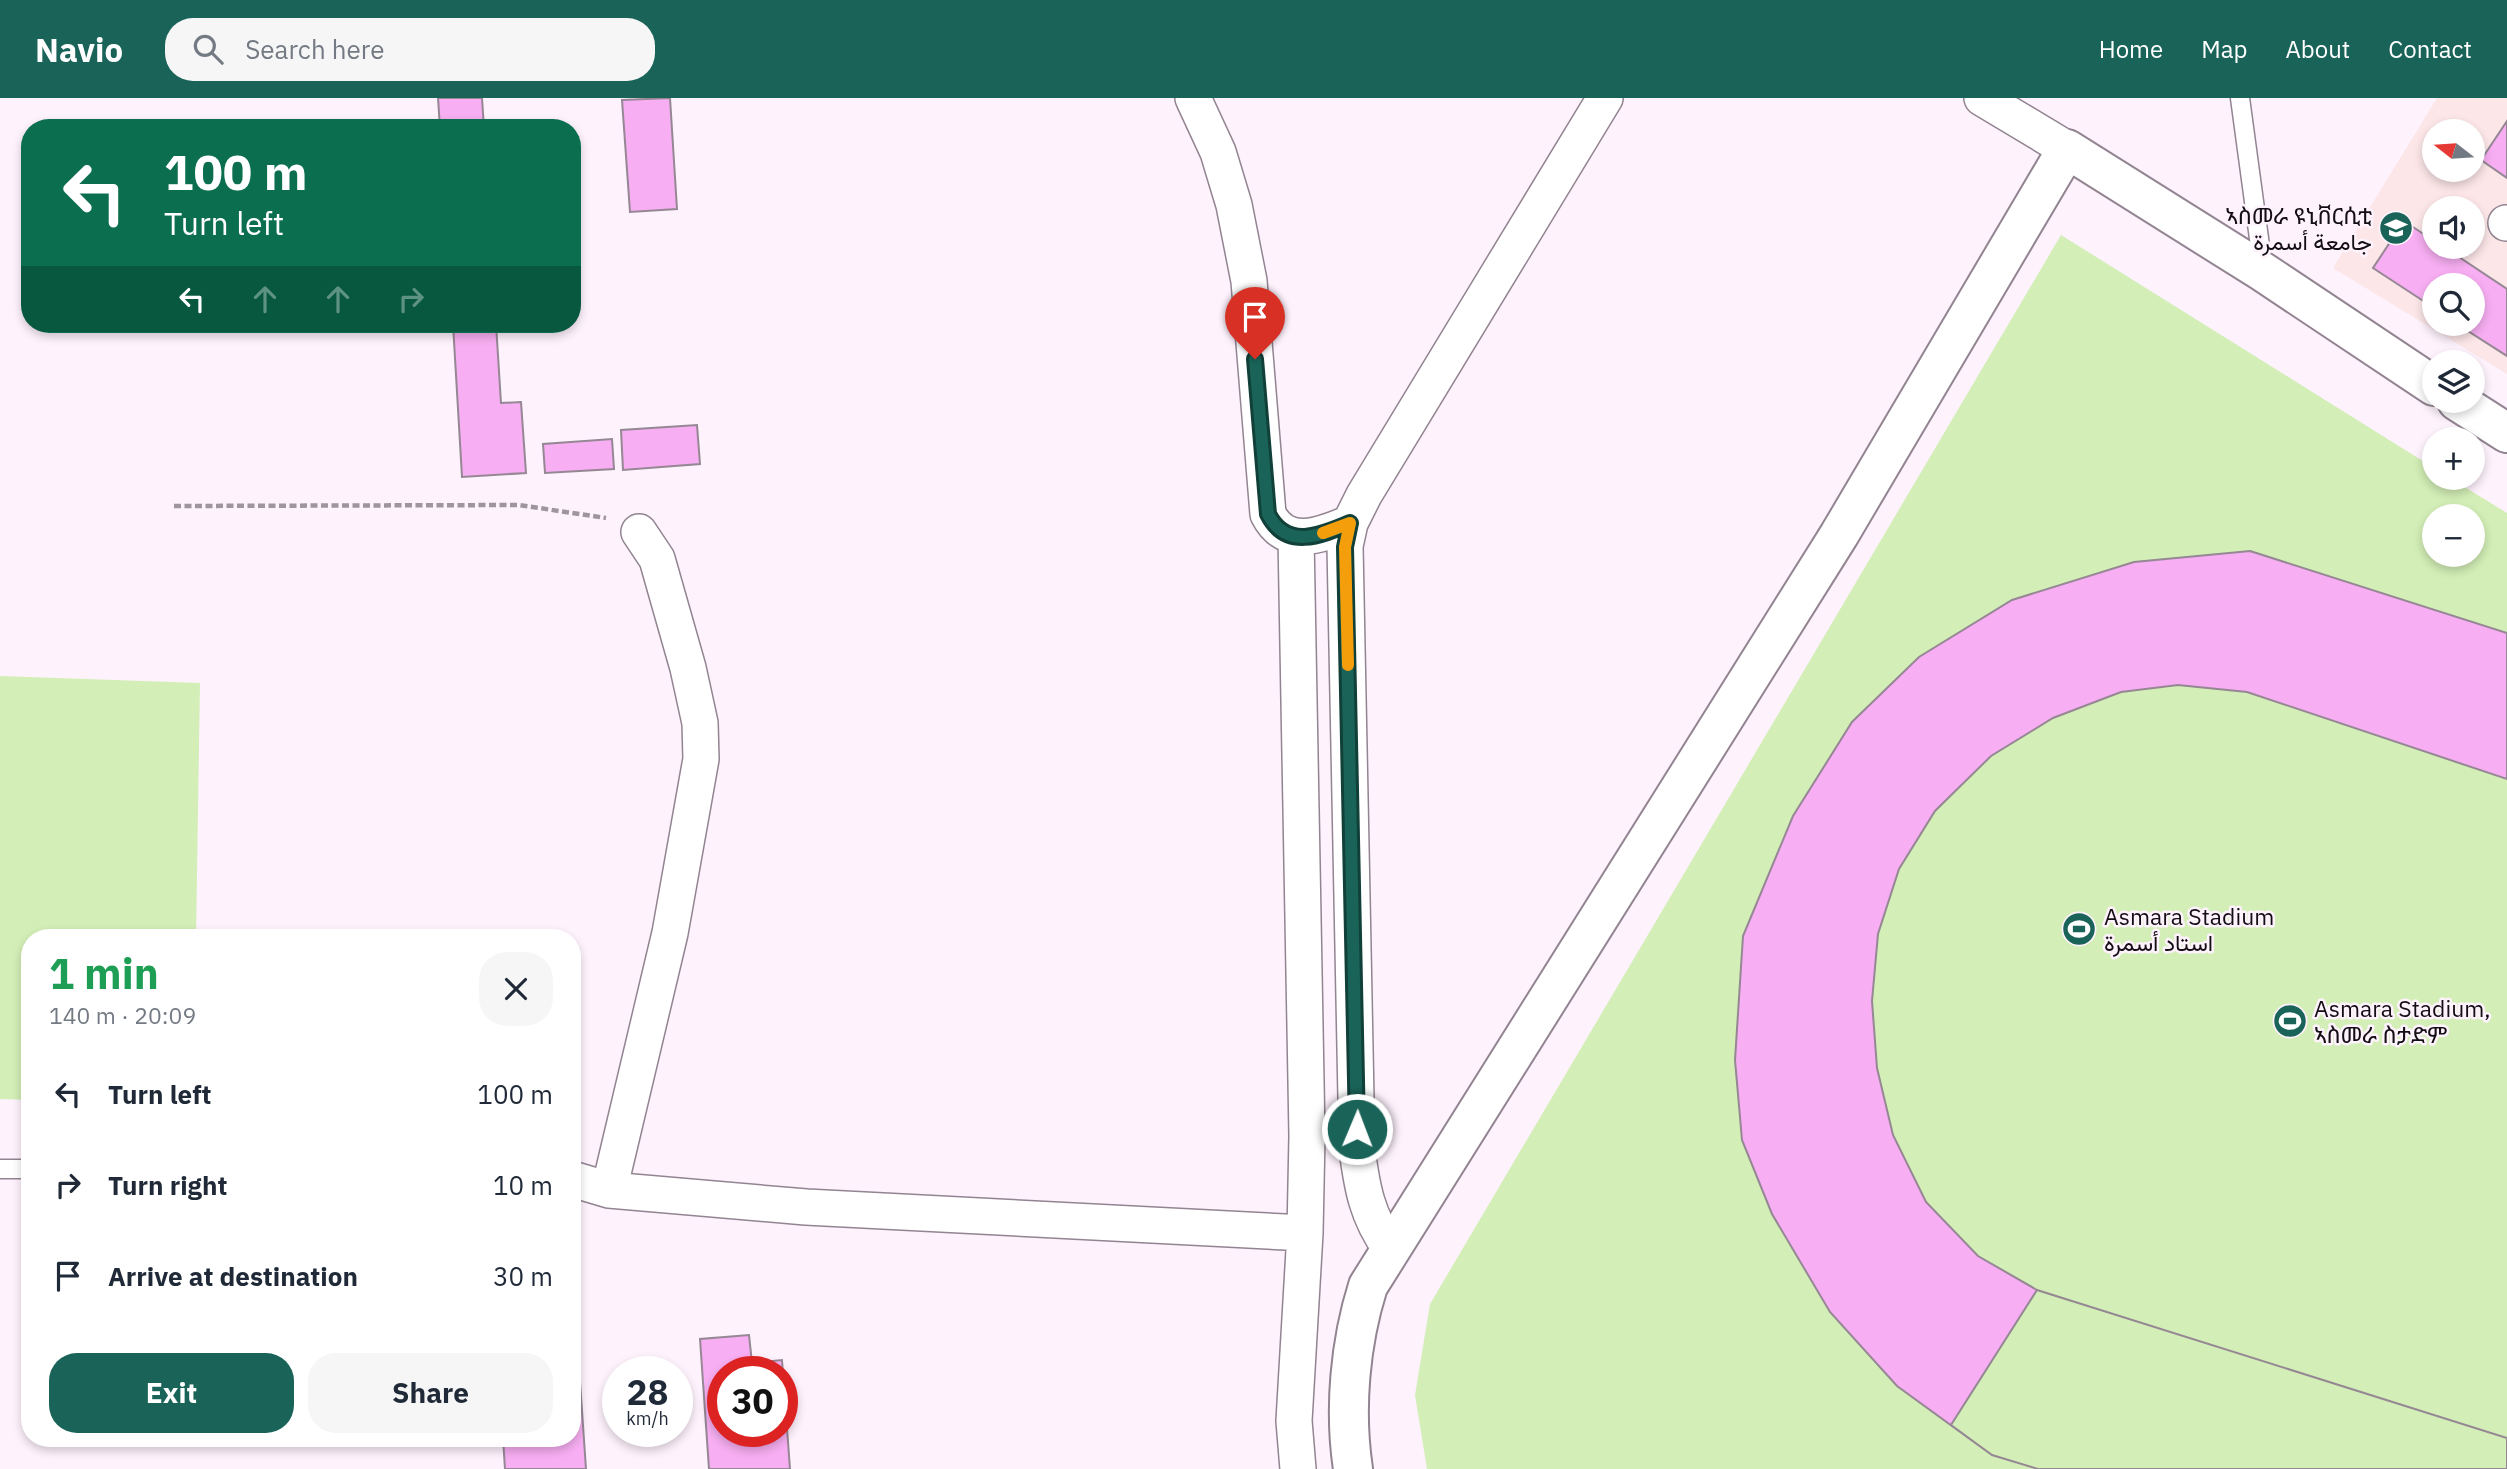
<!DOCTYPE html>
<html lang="en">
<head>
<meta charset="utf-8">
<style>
  :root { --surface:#fff; --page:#f6f6f7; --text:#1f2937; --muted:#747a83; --accent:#1a6358 }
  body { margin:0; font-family:"IBM Plex Sans",Vazirmatn,"Noto Sans Ethiopic",sans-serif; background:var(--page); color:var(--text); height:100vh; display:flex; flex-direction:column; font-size:26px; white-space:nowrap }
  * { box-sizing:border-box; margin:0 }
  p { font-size:23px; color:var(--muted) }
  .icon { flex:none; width:38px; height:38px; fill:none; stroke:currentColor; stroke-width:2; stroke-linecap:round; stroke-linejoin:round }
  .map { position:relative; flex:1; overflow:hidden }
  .drawer { position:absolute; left:21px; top:831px; width:560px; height:518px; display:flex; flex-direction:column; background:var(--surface); border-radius:28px; box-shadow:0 4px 10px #0003 }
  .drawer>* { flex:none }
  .hud { position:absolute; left:21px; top:21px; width:560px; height:214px; border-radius:28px; box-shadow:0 4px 10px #0003; background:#0b6e4f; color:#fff; overflow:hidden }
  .needle { width:46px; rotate:287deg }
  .controls { position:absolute; left:2422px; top:21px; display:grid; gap:14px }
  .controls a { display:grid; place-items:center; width:63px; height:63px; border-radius:50%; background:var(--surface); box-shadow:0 4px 10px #0003; font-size:35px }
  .speed { position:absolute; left:602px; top:1258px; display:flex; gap:14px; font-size:35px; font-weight:700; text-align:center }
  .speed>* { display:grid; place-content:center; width:91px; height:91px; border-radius:50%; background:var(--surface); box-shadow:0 4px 10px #0003; line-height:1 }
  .speed small { font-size:18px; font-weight:400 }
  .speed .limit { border:10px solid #d22; background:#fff; color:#111 }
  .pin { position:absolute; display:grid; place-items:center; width:60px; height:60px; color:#fff; margin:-72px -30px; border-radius:50% 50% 50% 0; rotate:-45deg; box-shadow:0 0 7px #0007 }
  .pin .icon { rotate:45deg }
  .me { position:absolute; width:77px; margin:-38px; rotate:1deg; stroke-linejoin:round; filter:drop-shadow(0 0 5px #0008) }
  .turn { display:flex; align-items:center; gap:24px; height:147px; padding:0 28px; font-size:32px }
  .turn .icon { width:91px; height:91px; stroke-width:2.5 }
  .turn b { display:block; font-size:49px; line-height:60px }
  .lanes { display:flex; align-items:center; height:66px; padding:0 28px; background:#0003; justify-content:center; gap:35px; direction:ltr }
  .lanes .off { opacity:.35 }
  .round { display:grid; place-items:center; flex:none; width:74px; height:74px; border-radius:28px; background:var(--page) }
  .summary { display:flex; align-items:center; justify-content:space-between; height:119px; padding:0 28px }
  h1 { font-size:42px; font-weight:800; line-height:52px; color:#1e9e55 }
  .button { display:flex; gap:14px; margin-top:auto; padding:14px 28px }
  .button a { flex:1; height:80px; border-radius:28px; background:var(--accent); color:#fff; font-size:28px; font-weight:800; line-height:80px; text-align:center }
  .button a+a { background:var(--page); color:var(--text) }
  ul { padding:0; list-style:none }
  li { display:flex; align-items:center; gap:21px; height:91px; padding:0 28px }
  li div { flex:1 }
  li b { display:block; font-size:26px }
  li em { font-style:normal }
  header { display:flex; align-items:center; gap:42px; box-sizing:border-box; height:98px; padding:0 35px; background:var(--accent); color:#fff }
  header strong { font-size:33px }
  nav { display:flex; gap:38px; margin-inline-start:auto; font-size:24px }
  .search { width:490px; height:63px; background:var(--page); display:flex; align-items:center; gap:18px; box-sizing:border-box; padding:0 24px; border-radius:28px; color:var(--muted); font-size:26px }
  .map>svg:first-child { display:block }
</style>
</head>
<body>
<header>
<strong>Navio</strong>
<div class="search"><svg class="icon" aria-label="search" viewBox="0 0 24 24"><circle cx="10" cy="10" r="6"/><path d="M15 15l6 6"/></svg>Search here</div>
<nav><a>Home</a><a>Map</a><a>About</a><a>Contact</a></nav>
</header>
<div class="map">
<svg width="2507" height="1371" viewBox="0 0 2507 1371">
  <rect width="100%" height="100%" fill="#fef2fd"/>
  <path fill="#fce6e8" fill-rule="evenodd" d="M2437,0H2507V276L2333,170ZM2434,33H2473V72H2434ZM2434,110H2473V149H2434ZM2434,187H2473V226H2434Z"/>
  <path fill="#d3eeb6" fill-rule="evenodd" d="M2061,137L2434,370V380H2450L2507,415V1371H1427L1415,1297L1430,1206ZM2434,418H2473V457H2434Z
    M0,578L200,585L196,840H30V1002L0,1001Z"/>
  <path fill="#f7aef2" stroke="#958794" stroke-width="2" fill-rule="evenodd" d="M438,0H482L484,30H440Z
    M670,0L677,111L630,114L622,2Z
    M2507,23V80L2481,62Z
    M2404,123L2434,143V149H2444L2507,191V258L2457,226H2473V187H2434V210L2373,170Z
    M453,226H496L501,305L521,304L526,375L462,379Z
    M697,327L700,366L623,372L621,332Z
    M612,341L614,371L545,375L543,346Z
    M2250,453L2507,535V681L2247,594L2178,587L2121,594L2053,620L1991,658L1935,713L1899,771L1878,836L1872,903L1877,970L1893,1037L1926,1104L1978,1158L2037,1192L2507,1340V1371H2038L1992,1357L1897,1288L1830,1214L1772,1116L1742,1042L1735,962L1743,838L1793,718L1852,624L1919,559L2012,502L2134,464Z
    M2037,1192L2507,1340V1371H2038L1992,1357L1951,1327Z
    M749,1237L752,1265L782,1262L790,1371H709L700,1241ZM723,1274H782V1334H723Z
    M579,1269L586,1371H505L503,1340H572V1270Z"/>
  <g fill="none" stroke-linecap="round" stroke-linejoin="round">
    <g stroke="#928491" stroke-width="21">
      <path id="service" d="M2240,0L2263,170
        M0,1071H30"/>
    </g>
    <g stroke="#928491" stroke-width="38">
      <path id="minor" d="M1193,0L1218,54L1234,107L1249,183L1268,416C1286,451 1320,438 1350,425
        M1982,0L2067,51
        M2506,125H2507
        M1296,439L1307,1038L1305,1135L1294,1323L1298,1371
        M572,1081L609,1092L806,1109L1305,1135
        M609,1092L670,835L701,661L700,625L688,570L657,461L639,434
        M1390,1150C1367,1118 1362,1090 1357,1051L1345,448L1350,425L1364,397L1605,0"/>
    </g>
    <g stroke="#928491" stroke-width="42">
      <path id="tertiary" d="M2457,303L2507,335
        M1353,1371C1344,1311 1350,1245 1368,1188L1839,437L2067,51L2263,174L2434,288"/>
    </g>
    <path stroke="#9e959d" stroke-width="4.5" stroke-dasharray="7 3.5" stroke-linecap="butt" d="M174,408L519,407L606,420"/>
    <use href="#service" stroke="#fff" stroke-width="18"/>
    <use href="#minor" stroke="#fff" stroke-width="35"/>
    <use href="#tertiary" stroke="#fff" stroke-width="38"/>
  </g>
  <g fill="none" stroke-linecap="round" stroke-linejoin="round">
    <g stroke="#114039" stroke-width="18">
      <path id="route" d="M1255,261L1268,416C1286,452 1320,438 1350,425L1345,449L1357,1031"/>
    </g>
    <use href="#route" stroke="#1a6358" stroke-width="12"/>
    <path stroke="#f59e0b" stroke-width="12" d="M1323,435L1350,425L1345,449L1348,567"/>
  </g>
  <defs>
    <g id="university-disc" transform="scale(1.75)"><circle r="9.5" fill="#1a6358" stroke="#fef2fd"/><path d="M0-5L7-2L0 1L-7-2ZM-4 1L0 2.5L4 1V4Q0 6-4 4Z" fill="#fff"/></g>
    <g id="stadium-disc" transform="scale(1.75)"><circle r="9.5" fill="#1a6358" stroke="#fef2fd"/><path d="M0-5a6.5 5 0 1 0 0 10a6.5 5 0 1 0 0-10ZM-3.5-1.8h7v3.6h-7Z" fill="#fff"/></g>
  </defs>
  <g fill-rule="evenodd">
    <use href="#university-disc" x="2396" y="130"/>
    <use href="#stadium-disc" x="2079" y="831"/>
    <use href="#stadium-disc" x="2290" y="923"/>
  </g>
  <g text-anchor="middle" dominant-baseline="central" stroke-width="5" stroke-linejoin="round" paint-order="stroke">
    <g font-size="23" fill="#130e13" stroke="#fef2fd" text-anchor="start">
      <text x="2372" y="117" text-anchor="end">ኣስመራ ዩኒቨርሲቲ<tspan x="2372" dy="26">جامعة أسمرة</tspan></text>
      <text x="2104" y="818">Asmara Stadium<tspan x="2104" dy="26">استاد أسمرة</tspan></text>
      <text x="2314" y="910">Asmara Stadium,<tspan x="2314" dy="26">ኣስመራ ስታድም</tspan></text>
    </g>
  </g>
</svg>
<div class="controls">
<a><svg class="needle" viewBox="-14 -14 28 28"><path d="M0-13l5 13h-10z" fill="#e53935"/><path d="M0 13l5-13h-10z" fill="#747a83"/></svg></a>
<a><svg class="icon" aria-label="sound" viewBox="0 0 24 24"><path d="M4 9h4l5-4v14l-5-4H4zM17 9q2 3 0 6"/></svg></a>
<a><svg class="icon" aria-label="search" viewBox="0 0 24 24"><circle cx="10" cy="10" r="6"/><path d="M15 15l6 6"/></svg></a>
<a><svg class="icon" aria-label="layers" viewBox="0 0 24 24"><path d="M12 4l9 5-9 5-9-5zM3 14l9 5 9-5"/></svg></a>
<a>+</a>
<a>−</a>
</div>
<div class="speed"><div>28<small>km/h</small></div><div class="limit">30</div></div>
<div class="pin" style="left:1255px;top:261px;background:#d93025"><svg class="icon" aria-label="arrive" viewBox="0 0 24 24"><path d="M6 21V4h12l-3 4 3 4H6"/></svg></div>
<svg class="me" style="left:1357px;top:1031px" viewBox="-20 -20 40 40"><circle r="17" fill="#1a6358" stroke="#fff" stroke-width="3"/><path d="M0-11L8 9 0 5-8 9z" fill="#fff"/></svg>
<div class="hud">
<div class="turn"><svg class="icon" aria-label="left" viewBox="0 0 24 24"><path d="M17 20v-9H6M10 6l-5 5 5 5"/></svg><div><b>100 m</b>Turn left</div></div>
<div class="lanes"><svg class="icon" aria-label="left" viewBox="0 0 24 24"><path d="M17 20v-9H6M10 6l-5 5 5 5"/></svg><svg class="icon off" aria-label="ahead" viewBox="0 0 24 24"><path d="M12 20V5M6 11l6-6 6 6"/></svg><svg class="icon off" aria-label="ahead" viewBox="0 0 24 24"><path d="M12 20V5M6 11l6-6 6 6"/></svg><svg class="icon off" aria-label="right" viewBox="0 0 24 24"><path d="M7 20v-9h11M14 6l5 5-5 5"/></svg></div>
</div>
<section class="drawer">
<div class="summary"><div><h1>1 min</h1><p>140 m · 20:09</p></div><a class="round"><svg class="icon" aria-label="close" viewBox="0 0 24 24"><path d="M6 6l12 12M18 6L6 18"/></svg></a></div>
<ul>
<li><svg class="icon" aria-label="left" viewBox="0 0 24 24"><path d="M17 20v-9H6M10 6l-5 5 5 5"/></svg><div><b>Turn left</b></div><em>100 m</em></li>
<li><svg class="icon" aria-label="right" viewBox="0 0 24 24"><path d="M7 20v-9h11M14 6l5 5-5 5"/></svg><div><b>Turn right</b></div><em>10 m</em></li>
<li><svg class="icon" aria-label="arrive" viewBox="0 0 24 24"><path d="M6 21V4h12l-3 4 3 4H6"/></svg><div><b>Arrive at destination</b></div><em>30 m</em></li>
</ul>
<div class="button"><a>Exit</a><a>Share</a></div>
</section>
</div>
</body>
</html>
